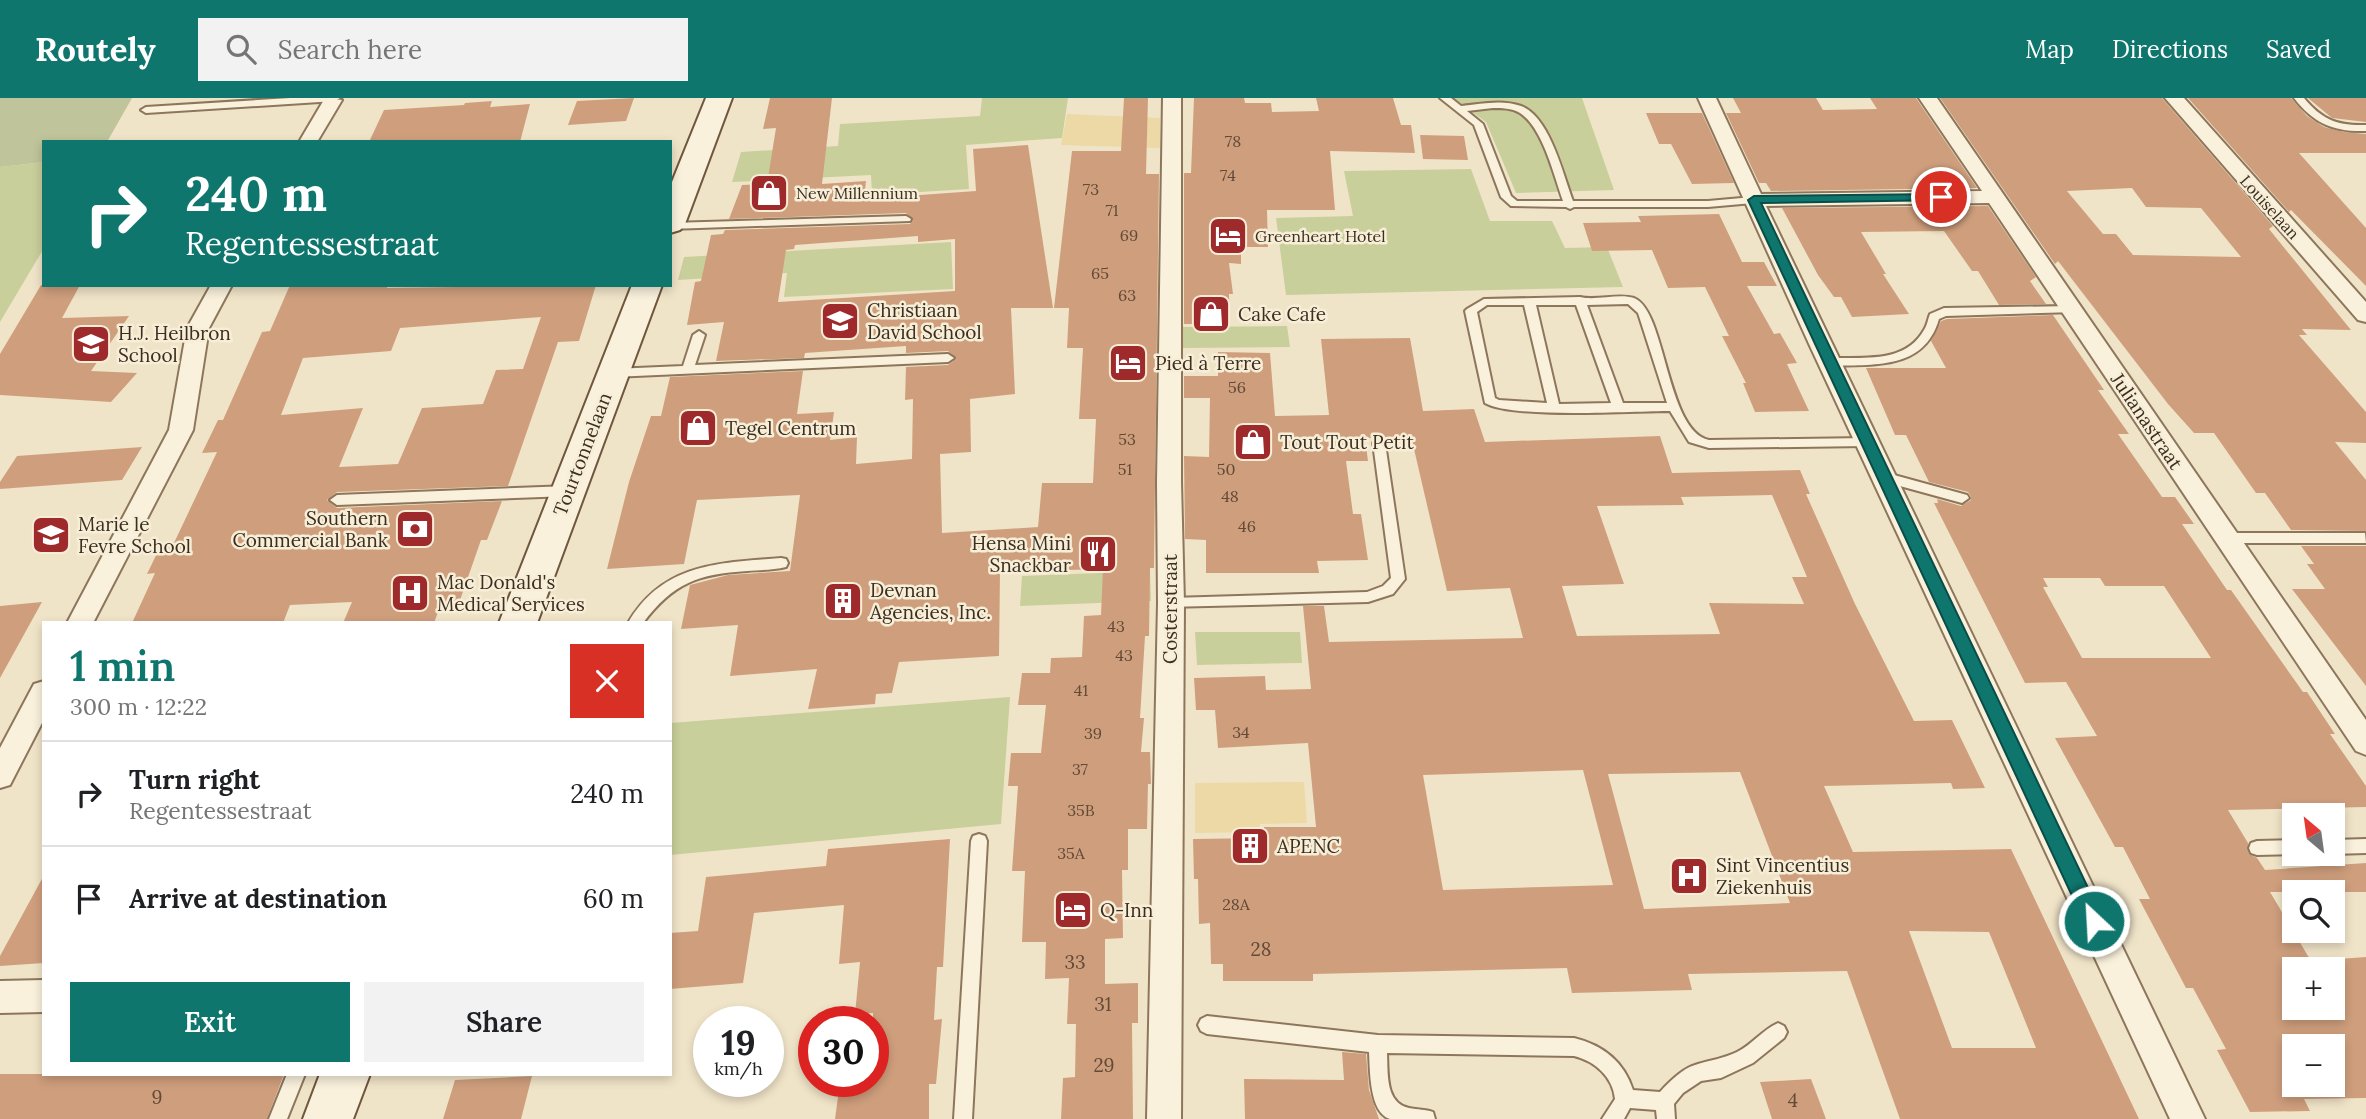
<!DOCTYPE html>
<html lang="en">
<head>
<meta charset="utf-8">
<style>
  :root { --surface:#fff; --page:#f2f2f2; --text:#202124; --muted:#757577; --line:#e0e0e0; --accent:#0f766e }
  body { margin:0; font-family:Lora,serif; background:var(--page); color:var(--text); height:100vh; display:flex; flex-direction:column; font-size:26px; white-space:nowrap }
  * { box-sizing:border-box; margin:0 }
  p { font-size:23px; color:var(--muted) }
  .icon { flex:none; width:38px; height:38px; fill:none; stroke:currentColor; stroke-width:2; stroke-linecap:round; stroke-linejoin:round }
  .map { position:relative; flex:1; overflow:hidden }
  .panel { position:absolute; left:42px; top:523px; width:630px; height:455px; display:flex; flex-direction:column; background:var(--surface); border-radius:0px; box-shadow:0 4px 10px #0003 }
  .panel>* { flex:none }
  .guide { position:absolute; left:42px; top:42px; width:630px; height:147px; border-radius:0px; box-shadow:0 4px 10px #0003; background:#0f766e; color:#fff; overflow:hidden }
  .needle { width:46px; rotate:331deg }
  .controls { position:absolute; left:2282px; top:705px; display:grid; gap:14px }
  .controls a { display:grid; place-items:center; width:63px; height:63px; border-radius:0px; background:var(--surface); box-shadow:0 4px 10px #0003; font-size:35px }
  .speed { position:absolute; left:693px; top:908px; display:flex; gap:14px; font-size:35px; font-weight:700; text-align:center }
  .speed>* { display:grid; place-content:center; width:91px; height:91px; border-radius:50%; background:var(--surface); box-shadow:0 4px 10px #0003; line-height:1 }
  .speed small { font-size:18px; font-weight:400 }
  .speed .limit { border:10px solid #d22; background:#fff; color:#111 }
  .pin { position:absolute; display:grid; place-items:center; width:60px; height:60px; color:#fff; margin:-30px; border:4px solid #fff; border-radius:50%; box-shadow:0 2px 7px #0007 }
  .me { position:absolute; width:77px; margin:-38px; rotate:335deg; stroke-linejoin:round; filter:drop-shadow(0 0 5px #0008) }
  .turn { display:flex; align-items:center; gap:24px; height:147px; padding:0 28px; font-size:32px }
  .turn .icon { width:91px; height:91px; stroke-width:2.5 }
  .turn b { display:block; font-size:49px; line-height:60px }
  .round { display:grid; place-items:center; flex:none; width:74px; height:74px; border-radius:0px; background:var(--page) }
  .overview { display:flex; align-items:center; justify-content:space-between; height:119px; padding:0 28px }
  h1 { font-size:42px; font-weight:600; line-height:52px; color:var(--accent) }
  .cta { display:flex; gap:14px; margin-top:auto; padding:14px 28px }
  .cta a { flex:1; height:80px; border-radius:0px; background:var(--accent); color:#fff; font-size:28px; font-weight:600; line-height:80px; text-align:center }
  .cta a+a { background:var(--page); color:var(--text) }
  ul { padding:0; list-style:none }
  li { display:flex; align-items:center; gap:21px; height:105px; padding:0 28px; border-top:2px solid var(--line) }
  li div { flex:1 }
  li b { display:block; font-size:26px }
  li em { font-style:normal }
  header { display:flex; align-items:center; gap:42px; box-sizing:border-box; height:98px; padding:0 35px; background:var(--accent); color:#fff }
  header strong { font-size:33px }
  nav { display:flex; gap:38px; margin-inline-start:auto; font-size:24px }
  .search { width:490px; height:63px; background:var(--page); display:flex; align-items:center; gap:18px; box-sizing:border-box; padding:0 24px; border-radius:0px; color:var(--muted); font-size:26px }
  .map>svg:first-child { display:block }
</style>
</head>
<body>
<header>
<strong>Routely</strong>
<div class="search"><svg class="icon" aria-label="search" viewBox="0 0 24 24"><circle cx="10" cy="10" r="6"/><path d="M15 15l6 6"/></svg>Search here</div>
<nav><a>Map</a><a>Directions</a><a>Saved</a></nav>
</header>
<div class="map">
<svg width="2366" height="1021" viewBox="0 0 2366 1021">
  <rect width="100%" height="100%" fill="#f0e4c8"/>
  <path fill="#c9cf9b" d="M982,0H1068L1062,40L966,47L969,91L872,97L871,77L732,84L741,54L838,48L840,26L980,18Z
    M1452,0H1582L1614,92L1516,95L1486,24Z
    M44,64V150L0,224V69Z
    M1471,71L1490,123H1552L1565,150L1607,149L1623,189L1286,197L1276,120L1353,118L1344,73Z
    M951,144L953,191L784,199L787,175L678,182L684,159Z
    M1287,228L1290,249L1183,250L1182,229Z
    M1150,473L1151,503L1020,508L1022,478Z
    M1195,534H1300L1302,565L1197,567Z
    M1010,599L1001,726L670,757V625Z"/>
  <path fill="#ecd9a5" d="M1067,16L1160,20V50L1061,47Z
    M1304,684L1307,725L1260,726L1259,734L1195,735V685Z"/>
  <path fill="#bfc49a" d="M0,0H132L107,44H44V64L0,69Z"/>
  <path fill="#cf9f7d" fill-rule="evenodd" d="M634,0L626,23L568,27L577,3Z
    M770,0H832L822,86L866,83L864,101L976,93L973,51L1028,47L1053,210H1011L1015,296L970,301L971,354L940,356L942,435L1038,429L1042,385H1093L1096,321H1079L1083,250H1067L1069,210H1054L1072,53H1121L1124,0H1148L1146,76H1159L1154,470H1150L1149,538H1145L1140,620H1144L1141,654H1150L1151,686H1148L1147,731H1128V772H1122L1123,840L1105,841V886L1138,885V925H1132L1133,1021H1061L1063,980L1075,979L1076,926H1067L1069,880L1045,881L1046,844H1022L1025,773H1012L1018,688H1008L1011,655H1041L1046,607H1018L1022,575H1050L1051,560L1082,559L1084,518L1101,517L1103,471L1000,474L999,558L899,564L892,595L876,596L875,606L808,611L817,571L730,578L738,527L681,531L690,487L728,477L790,473L800,397L697,402L684,466L607,471L629,384L651,318H661L670,279L803,273L797,316L834,314L830,342L857,339L856,366L912,361L913,301L905,302L906,269L948,267L956,261L948,253L906,255V248L805,255L804,260L716,263L724,224L687,227L695,184L701,183L711,137L723,136L725,132L910,126L913,122L906,115L729,121L742,87L767,86L776,30L763,31ZM918,138V144L955,141V193L778,204L786,152L794,151L795,147Z
    M1194,0H1244L1245,5H1271L1272,14L1319,13L1316,0H1393L1401,27H1411L1415,55L1330,53L1335,112H1267L1268,149H1241V166L1229,165L1233,196H1229L1230,226H1184V75H1191Z
    M1733,0H1816L1823,12L1877,11L1870,0H1916L1977,90L1771,93L1766,85H1759L1726,15H1741Z
    M1940,0H2162L2273,128L2269,131L2351,232L2302,231L2307,237H2299L2366,314V345L2335,344L2366,382V433L2291,432L2265,395H2256L2214,335H2194L2168,306L2058,163L2055,166ZM2132,90L2146,109L2201,110L2241,159L2133,157L2116,136H2103L2067,93Z
    M2188,0H2291L2307,18L2324,29L2344,34L2366,36V55H2299L2366,130V188L2291,112L2289,114Z
    M2308,0H2366V24L2332,20Z
    M492,3L490,9L530,6L520,44H369L384,12L464,7L465,5Z
    M1646,15H1702L1734,85L1692,86L1671,46H1659Z
    M1420,37L1464,38L1468,62L1423,61Z
    M1988,108L2036,179L2030,183L2046,206L1999,207L1978,173H1972L1944,133L1861,134L1886,176H1883L1909,216L1852,219L1841,199H1834L1818,177L1782,110Z
    M1719,116L1742,164H1764L1777,188H1747L1774,236L1780,235L1797,265L1787,266L1809,313L1755,314L1743,285H1746L1722,238H1729L1705,189L1668,190L1652,152L1592,153L1583,125L1641,124L1638,118Z
    M41,187H80L62,220L129,218L91,273L137,275L111,304L0,297V256Z
    M290,187H387V190L596,187L579,243L558,244L508,388L337,394L327,402L337,410L502,403L487,442H481L459,505L441,506L434,525H343L352,504L290,507L283,525H132L155,475L147,476L161,447L174,445L217,354L202,355L218,322H223L262,234L270,233ZM541,219L523,271L496,272L483,306L422,310L398,366L339,369L363,310L281,317L303,260L391,253L400,230Z
    M2053,217L2104,292H2098L2129,336H2118L2162,399H2175L2194,426H2182L2227,492H2231L2303,594H2307L2335,636H2330L2366,688V709L2228,712L2248,745L2249,756L2257,760L2265,772L2366,765V794H2270L2311,863L2366,859V1000L2304,1001L2310,1013L2250,1014L2217,952L2226,951L2193,890H2186L2139,801H2150L2123,749H2115L2055,640L2097,638L2066,584L2025,585L1934,405H1938L1937,401L1961,408L1971,402V399L1968,394L1929,384L1906,337H1895L1866,270H1946L1931,243L1941,223L1947,221ZM2043,480H2100L2105,488H2164L2211,560H2082L2043,489H2048ZM2294,872H2333V910H2294ZM2294,948H2333V987H2294Z
    M1410,240L1423,313L1474,311L1485,344L1660,338L1672,375L1800,372L1810,396H1806L1855,506L1914,623L1952,622L1985,690L1953,691L1951,685L1824,688L1853,754L2011,751L2139,1021H1900L1847,873L1688,876L1692,892L1572,895L1567,870L1313,876V883H1223V866H1211L1210,825L1199,826L1198,781H1194L1193,741L1264,740V729H1316L1308,645L1218,650L1215,612H1196L1194,580L1265,578L1266,592L1311,591L1303,508H1324L1329,544L1523,540L1510,490L1447,493L1411,338L1365,340L1368,363H1346L1353,416H1361L1368,462L1317,463L1319,475H1206V442L1185,441L1184,358L1209,359L1210,300H1184V278H1218V254L1270,255L1275,318L1329,317L1321,241ZM1772,397L1807,479H1792L1804,506L1709,505L1720,536L1577,538L1562,488L1624,486L1597,408L1684,407L1681,399ZM1583,672L1613,787L1443,792L1423,677ZM1740,674L1790,805L1644,811L1608,676ZM1909,833L1989,834L2036,950H1952Z
    M142,349L122,382L0,391V384L17,358Z
    M2301,448H2366V588L2292,491H2325L2307,466H2314Z
    M42,504L0,580V508Z
    M950,741L943,869H937L934,922L942,921L936,986H929V1021H835L840,984H873V915L855,916L860,864L839,866L844,807L754,815L743,885L670,891V835L698,833L706,779L826,768L828,751Z
    M44,777V865L0,868V858Z
    M1342,954L1366,956L1369,992L1379,1021H1245L1244,981L1344,982Z
    M0,976H284L267,1021H0Z
    M532,978L521,1021H443L455,982Z
    M1811,981L1826,1021H1772L1760,984Z"/>
  <g fill="none" stroke-linecap="round" stroke-linejoin="round">
    <g stroke="#8d765c" stroke-width="4">
      <path id="lane" d="M290,0H340L335,3L146,15L141,12L146,9Z
        M1440,0H1451L1461,8C1481,6 1502,1 1521,8C1550,19 1563,77 1573,103H1708L1753,99L1758,102L1753,105L1708,109H1574L1570,111L1566,109L1511,108L1501,99L1474,27ZM1493,10C1502,10 1511,10 1520,15C1543,30 1554,78 1563,103H1517L1511,98L1483,26L1467,13Z
        M2294,0H2304C2322,22 2338,28 2366,27V33C2334,34 2314,26 2294,0Z
        M906,118L911,121L910,123L670,131V125Z
        M1580,199C1596,203 1619,195 1634,200C1666,212 1666,333 1709,342L1867,340L1873,344L1867,348L1709,350L1689,344L1670,313C1633,313 1512,321 1485,305L1465,213L1467,211L1484,201ZM1628,206L1638,215L1667,305H1623L1587,207ZM1487,207H1524L1547,305L1499,302L1495,300L1477,214ZM1536,207H1576L1611,305L1559,306Z
        M2072,208L2076,210V214L1946,218L1939,221C1924,273 1873,266 1829,268L1823,264L1829,260C1862,259 1905,266 1924,232C1927,228 1928,221 1930,216L1944,210Z
        M699,233L705,237L695,267L948,256L954,260L948,264L613,279L607,275L613,271L683,268L693,237Z
        M1379,341L1385,345L1405,481L1393,496L1368,504L1166,509L1164,505L1166,501L1171,500L1367,494L1383,488L1391,480L1373,345Z
        M1883,374L1967,397L1969,400L1962,405L1878,382L1877,379Z
        M569,388L575,393L569,398L337,407L330,402L337,397Z
        M2226,435H2365L2366,445H2226L2219,440Z
        M781,460L786,461L788,465L786,469C774,472 760,472 747,473C698,476 673,485 643,525H628C663,465 719,465 781,460Z
        M979,736L985,738L987,743L972,1021H954L971,743L973,738Z
        M2366,741V755L2333,756V742Z
        M2294,742V756L2257,757L2251,755L2249,750L2251,745L2257,743Z
        M1207,918L1378,937L1574,940C1603,947 1624,964 1633,992L1660,994C1670,983 1682,971 1695,967C1710,962 1723,961 1737,954C1752,947 1762,932 1778,925L1784,928L1787,934L1784,940L1753,965L1721,980L1701,983L1683,995L1674,1006L1675,1021H1657L1656,1012L1630,1010L1624,1021H1602L1615,1001C1613,979 1595,963 1574,958L1387,955C1388,975 1385,1005 1409,1010C1418,1012 1425,1011 1433,1014L1435,1021C1422,1021 1403,1021 1390,1021C1369,1015 1370,971 1369,954L1207,936L1201,933L1198,927L1201,921Z
        M287,976H305L287,1021H269Z"/>
    </g>
    <g stroke="#8d765c" stroke-width="4">
      <path id="street" d="M325,0L342,2L317,44H299Z
        M1163,0H1181V384L1184,505L1181,1021H1147L1158,505L1157,384Z
        M1698,0H1716L1761,96L1982,93L1919,0H1937L2366,622V657L2356,653L1989,105L1766,108L2205,1021H2170L1810,248Z
        M2165,0H2184L2366,204V224L2358,222Z
        M211,187H232L209,230L193,332L93,525H67L169,332L187,230Z
        M44,583V621L10,687L0,690V650L34,586Z
        M44,882V914L0,915V883Z"/>
    </g>
    <g stroke="#6f573f" stroke-width="4">
      <path id="secondary" d="M706,0H732L685,126L680,132L670,135V89Z
        M632,187H662L537,525H499Z
        M320,976H370L353,1021H303Z"/>
    </g>
    <use href="#lane" fill="#faf1dc" fill-rule="evenodd"/>
    <use href="#street" fill="#faf1dc" fill-rule="evenodd"/>
    <use href="#secondary" fill="#faf1dc" fill-rule="evenodd"/>
  </g>
  <path fill="#0f766e" stroke="#0a4d48" stroke-width="2" d="M1941,96L1945,97V102L1761,105L2101,817L2104,823L2101,830L2094,832L2087,830L1748,102L1754,98Z"/>
  <defs>
    <g id="shop-square" transform="scale(2.0125)"><rect x="-9" y="-9" width="18" height="18" rx="4" fill="#9e2a2b" stroke="#f7eed8"/><path d="M-5-2.5h2.3a2.7 3.5 0 0 1 5.4 0H5L5.5 6h-11ZM-1.5-2.5h3a1.5 2.3 0 0 0-3 0Z" fill="#fff"/></g>
    <g id="hotel-square" transform="scale(2.0125)"><rect x="-9" y="-9" width="18" height="18" rx="4" fill="#9e2a2b" stroke="#f7eed8"/><path d="M-6-4.5h1.5V1H6V5H4.5V3h-9V5H-6ZM-4 0a1.8 1.8 0 1 1 3.6 0ZM.5 0V-2.5h3Q6-2.5 6 0Z" fill="#fff"/></g>
    <g id="school-square" transform="scale(2.0125)"><rect x="-9" y="-9" width="18" height="18" rx="4" fill="#9e2a2b" stroke="#f7eed8"/><path d="M0-5L7-2L0 1L-7-2ZM-4 1L0 2.5L4 1V4Q0 6-4 4Z" fill="#fff"/></g>
    <g id="bank-square" transform="scale(2.0125)"><rect x="-9" y="-9" width="18" height="18" rx="4" fill="#9e2a2b" stroke="#f7eed8"/><path d="M-6-4H6V4H-6ZM0-2.3a2.3 2.3 0 1 0 0 4.6a2.3 2.3 0 1 0 0-4.6Z" fill="#fff"/></g>
    <g id="restaurant-square" transform="scale(2.0125)"><rect x="-9" y="-9" width="18" height="18" rx="4" fill="#9e2a2b" stroke="#f7eed8"/><path d="M-5-6h1v4h1v-4h1v4h1v-4h1v5L-1.5 .5V6h-2V.5L-5-1ZM5-6V6H3V1.5H1.5Q1.5-4 5-6Z" fill="#fff"/></g>
    <g id="hospital-square" transform="scale(2.0125)"><rect x="-9" y="-9" width="18" height="18" rx="4" fill="#9e2a2b" stroke="#f7eed8"/><path d="M-5-5h3v3.5h4V-5h3V5h-3V1.5h-4V5h-3Z" fill="#fff"/></g>
    <g id="building-square" transform="scale(2.0125)"><rect x="-9" y="-9" width="18" height="18" rx="4" fill="#9e2a2b" stroke="#f7eed8"/><path d="M-4-6H4V6H1V3H-1V6H-4ZM-2.5-4.3h1.7v1.8h-1.7ZM.8-4.3h1.7v1.8H.8ZM-2.5-1h1.7V.8h-1.7ZM.8-1h1.7V.8H.8Z" fill="#fff"/></g>
  </defs>
  <g fill-rule="evenodd">
    <use href="#shop-square" x="769" y="95"/>
    <use href="#hotel-square" x="1228" y="138"/>
    <use href="#shop-square" x="1211" y="216"/>
    <use href="#school-square" x="840" y="223"/>
    <use href="#school-square" x="91" y="246"/>
    <use href="#hotel-square" x="1128" y="265"/>
    <use href="#shop-square" x="698" y="330"/>
    <use href="#shop-square" x="1253" y="344"/>
    <use href="#bank-square" x="415" y="431"/>
    <use href="#school-square" x="51" y="437"/>
    <use href="#restaurant-square" x="1098" y="456"/>
    <use href="#hospital-square" x="410" y="495"/>
    <use href="#building-square" x="843" y="503"/>
    <use href="#building-square" x="1250" y="748"/>
    <use href="#hospital-square" x="1689" y="778"/>
    <use href="#hotel-square" x="1073" y="812"/>
  </g>
  <g text-anchor="middle" dominant-baseline="central" stroke-width="5" stroke-linejoin="round" paint-order="stroke">
    <g font-size="16" fill="#624a37">
      <text x="1233" y="43">78</text>
      <text x="1228" y="77">74</text>
      <text x="1091" y="91">73</text>
      <text x="1112" y="112">71</text>
      <text x="1129" y="137">69</text>
      <text x="1100" y="175">65</text>
      <text x="1127" y="197">63</text>
      <text x="1237" y="289">56</text>
      <text x="1127" y="341">53</text>
      <text x="1125" y="371">51</text>
      <text x="1226" y="371">50</text>
      <text x="1230" y="398">48</text>
      <text x="1247" y="428">46</text>
      <text x="1116" y="528">43</text>
      <text x="1124" y="557">43</text>
      <text x="1081" y="592">41</text>
      <text x="1241" y="634">34</text>
      <text x="1093" y="635">39</text>
      <text x="1080" y="671">37</text>
      <text x="1081" y="712">35B</text>
      <text x="1071" y="755">35A</text>
      <text x="1236" y="806">28A</text>
    </g>
    <g font-size="16" fill="#3d2e20" stroke="#f7eed8" text-anchor="start">
      <text x="796" y="95">New Millennium</text>
      <text x="1255" y="138">Greenheart Hotel</text>
    </g>
    <g font-size="16" fill="#3d2e20" stroke="#f7eed8">
      <text transform="translate(2270 109) rotate(48)">Louiselaan</text>
    </g>
    <g font-size="19" fill="#3d2e20" stroke="#f7eed8" text-anchor="start">
      <text x="867" y="212">Christiaan<tspan x="867" dy="22">David School</tspan></text>
      <text x="1238" y="216">Cake Cafe</text>
      <text x="118" y="235">H.J. Heilbron<tspan x="118" dy="22">School</tspan></text>
      <text x="1155" y="265">Pied à Terre</text>
      <text x="725" y="330">Tegel Centrum</text>
      <text x="1280" y="344">Tout Tout Petit</text>
      <text x="388" y="420" text-anchor="end">Southern<tspan x="388" dy="22">Commercial Bank</tspan></text>
      <text x="78" y="426">Marie le<tspan x="78" dy="22">Fevre School</tspan></text>
      <text x="1071" y="445" text-anchor="end">Hensa Mini<tspan x="1071" dy="22">Snackbar</tspan></text>
      <text x="437" y="484">Mac Donald's<tspan x="437" dy="22">Medical Services</tspan></text>
      <text x="870" y="492">Devnan<tspan x="870" dy="22">Agencies, Inc.</tspan></text>
      <text x="1277" y="748">APENC</text>
      <text x="1716" y="767">Sint Vincentius<tspan x="1716" dy="22">Ziekenhuis</tspan></text>
      <text x="1100" y="812">Q-Inn</text>
    </g>
    <g font-size="19" fill="#3d2e20" stroke="#f7eed8">
      <text transform="translate(2147 323) rotate(56)">Julianastraat</text>
      <text transform="translate(582 356) rotate(-69)">Tourtonnelaan</text>
      <text transform="translate(1170 511) rotate(-90)">Costerstraat</text>
    </g>
    <g font-size="19" fill="#624a37">
      <text x="1261" y="851">28</text>
      <text x="1075" y="864">33</text>
      <text x="1103" y="906">31</text>
      <text x="1104" y="967">29</text>
      <text x="157" y="999">9</text>
      <text x="1793" y="1002">4</text>
    </g>
  </g>
</svg>
<div class="controls">
<a><svg class="needle" viewBox="-14 -14 28 28"><path d="M0-13l5 13h-10z" fill="#e53935"/><path d="M0 13l5-13h-10z" fill="#757577"/></svg></a>
<a><svg class="icon" aria-label="search" viewBox="0 0 24 24"><circle cx="10" cy="10" r="6"/><path d="M15 15l6 6"/></svg></a>
<a>+</a>
<a>−</a>
</div>
<div class="speed"><div>19<small>km/h</small></div><div class="limit">30</div></div>
<div class="pin" style="left:1941px;top:99px;background:#d93025"><svg class="icon" aria-label="arrive" viewBox="0 0 24 24"><path d="M6 21V4h12l-3 4 3 4H6"/></svg></div>
<svg class="me" style="left:2094px;top:823px" viewBox="-20 -20 40 40"><circle r="17" fill="#0f766e" stroke="#fff" stroke-width="3"/><path d="M0-11L8 9 0 5-8 9z" fill="#fff"/></svg>
<div class="guide">
<div class="turn"><svg class="icon" aria-label="right" viewBox="0 0 24 24"><path d="M7 20v-9h11M14 6l5 5-5 5"/></svg><div><b>240 m</b>Regentessestraat</div></div>
</div>
<section class="panel">
<div class="overview"><div><h1>1 min</h1><p>300 m · 12:22</p></div><a class="round" style="background:#d93025;color:#fff"><svg class="icon" aria-label="close" viewBox="0 0 24 24"><path d="M6 6l12 12M18 6L6 18"/></svg></a></div>
<ul>
<li><svg class="icon" aria-label="right" viewBox="0 0 24 24"><path d="M7 20v-9h11M14 6l5 5-5 5"/></svg><div><b>Turn right</b><p>Regentessestraat</p></div><em>240 m</em></li>
<li><svg class="icon" aria-label="arrive" viewBox="0 0 24 24"><path d="M6 21V4h12l-3 4 3 4H6"/></svg><div><b>Arrive at destination</b></div><em>60 m</em></li>
</ul>
<div class="cta"><a>Exit</a><a>Share</a></div>
</section>
</div>
</body>
</html>
